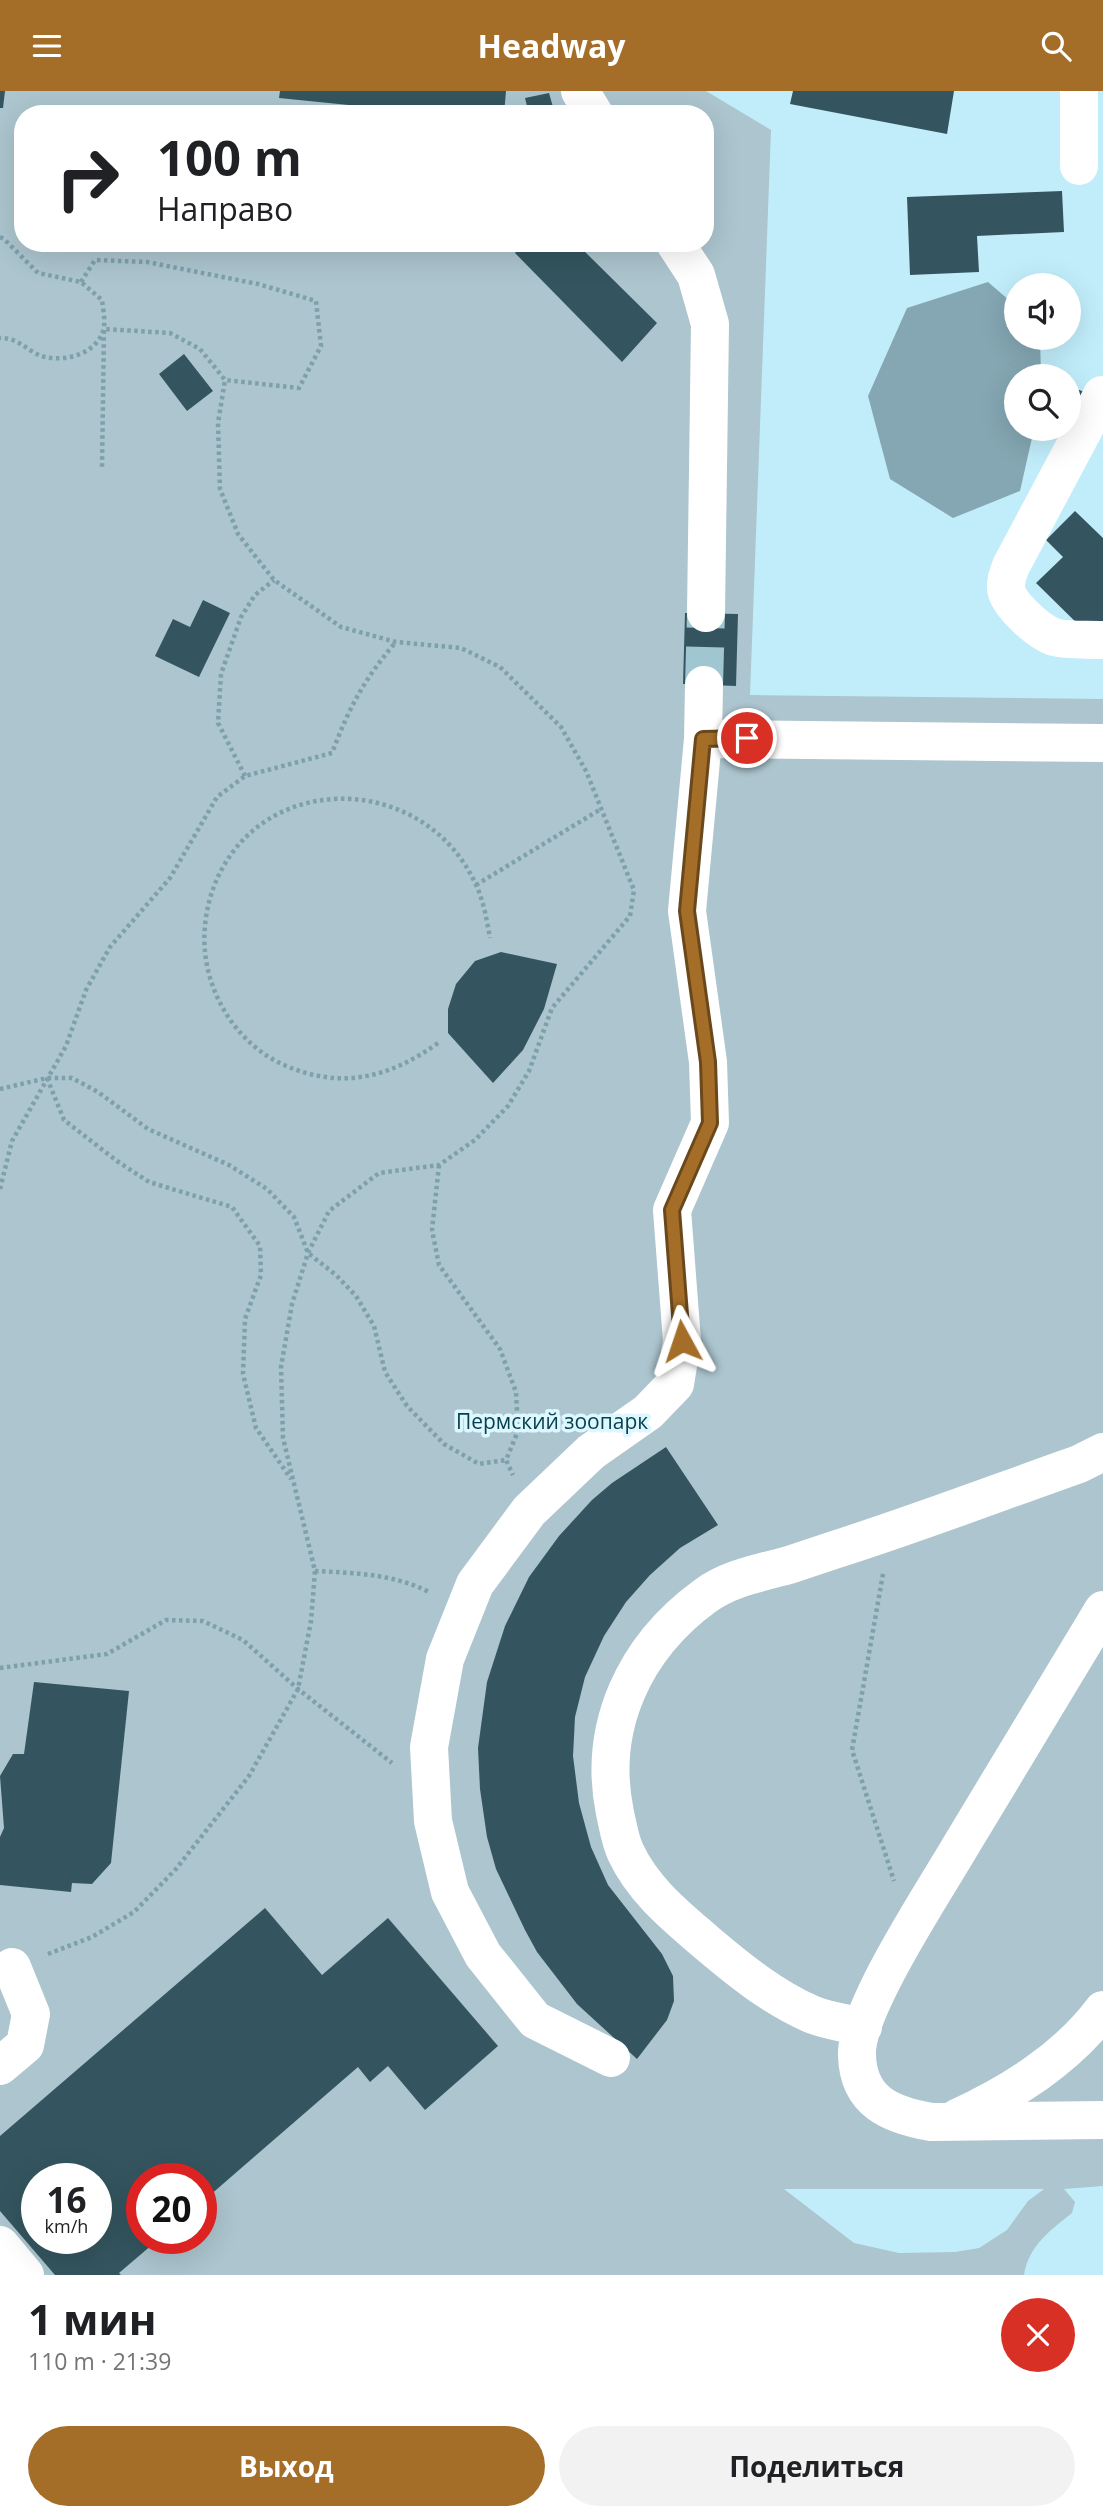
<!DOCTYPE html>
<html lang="ru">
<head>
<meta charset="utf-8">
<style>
  :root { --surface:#fff; --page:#f2f2f2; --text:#202124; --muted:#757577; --accent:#a46e29 }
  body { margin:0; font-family:"Open Sans",sans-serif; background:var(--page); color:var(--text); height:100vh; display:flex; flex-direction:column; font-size:26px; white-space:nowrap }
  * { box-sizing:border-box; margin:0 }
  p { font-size:23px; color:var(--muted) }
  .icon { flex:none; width:38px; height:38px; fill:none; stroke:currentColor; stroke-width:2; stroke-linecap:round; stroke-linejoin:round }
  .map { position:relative; height:2184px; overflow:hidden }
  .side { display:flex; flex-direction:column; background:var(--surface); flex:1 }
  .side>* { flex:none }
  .banner { position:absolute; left:14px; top:14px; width:700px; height:147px; border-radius:28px; box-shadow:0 7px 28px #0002; background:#fff; color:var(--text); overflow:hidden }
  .buttons { position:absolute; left:1004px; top:182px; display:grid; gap:14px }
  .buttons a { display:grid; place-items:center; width:77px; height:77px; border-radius:50%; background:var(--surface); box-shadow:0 7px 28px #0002; font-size:35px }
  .speed { position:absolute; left:21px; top:2072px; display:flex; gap:14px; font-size:35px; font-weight:700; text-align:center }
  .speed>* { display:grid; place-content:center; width:91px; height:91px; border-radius:50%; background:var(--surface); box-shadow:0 7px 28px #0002; line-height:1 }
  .speed small { font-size:18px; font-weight:400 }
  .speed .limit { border:10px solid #d22; background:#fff; color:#111 }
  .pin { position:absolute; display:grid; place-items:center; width:60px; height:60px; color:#fff; margin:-30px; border:4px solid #fff; border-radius:50%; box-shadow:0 2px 7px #0007 }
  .me { position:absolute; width:77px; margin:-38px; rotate:355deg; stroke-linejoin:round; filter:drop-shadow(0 0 5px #0008) }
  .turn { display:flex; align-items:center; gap:24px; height:147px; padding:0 28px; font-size:32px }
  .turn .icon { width:91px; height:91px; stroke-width:2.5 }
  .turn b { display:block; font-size:49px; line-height:60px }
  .round { display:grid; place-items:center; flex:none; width:74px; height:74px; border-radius:37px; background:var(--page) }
  .headline { display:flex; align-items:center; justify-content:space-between; height:119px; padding:0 28px }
  h1 { font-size:42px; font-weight:700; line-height:52px }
  .cta { display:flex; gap:14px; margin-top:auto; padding:14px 28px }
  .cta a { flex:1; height:80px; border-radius:42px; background:var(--accent); color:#fff; font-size:28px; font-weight:700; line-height:80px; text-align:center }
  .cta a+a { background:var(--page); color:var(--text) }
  header { display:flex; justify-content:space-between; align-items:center; height:91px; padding:0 28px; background:var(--accent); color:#fff; font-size:32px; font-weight:700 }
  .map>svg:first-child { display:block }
</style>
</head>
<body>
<header><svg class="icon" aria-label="menu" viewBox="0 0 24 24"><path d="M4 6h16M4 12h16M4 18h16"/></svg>Headway<svg class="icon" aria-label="search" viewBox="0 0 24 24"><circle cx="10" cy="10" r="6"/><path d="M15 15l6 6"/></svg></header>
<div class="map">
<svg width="1103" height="2184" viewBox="0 0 1103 2184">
  <rect width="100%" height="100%" fill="#c1edfa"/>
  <path fill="#acc5ce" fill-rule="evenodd" d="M0,0H706L771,39L750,604L1103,608V2095L1064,2098L1075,2111L1072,2122C1050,2140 1029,2154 1024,2184H0ZM23,23H705V152H23ZM37,2088H96V2147H37ZM142,2088H201V2147H142ZM784,2098H1044L1028,2110L1007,2139L979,2157L955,2161L899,2162L854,2152Z"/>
  <path fill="#84a7b3" d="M988,191L1017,216V247H1040L1041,285H1017V338H1034L1020,400L953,427L890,388L868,305L907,217Z"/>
  <path fill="#34555f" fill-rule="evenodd" d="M0,0H5L3,17H0Z
    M280,0H506L504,23H438L279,7Z
    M793,0H954L947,43L790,13Z
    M549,2L555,23H529L525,7Z
    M1062,100L1064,141L977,145L979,181L910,184L907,106Z
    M524,152H576L657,232L622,271L515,162Z
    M184,263L213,300L187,320L159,283Z
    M1069,295L1087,302L1069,344L1055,338H1069Z
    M1075,420L1103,447V532L1090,545L1036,492L1063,466L1046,449Z
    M203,509L230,522L199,586L155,565L173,528L190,536Z
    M685,522L738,523L736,595L683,593Z
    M501,861L557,873L544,918L523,959L493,992L448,942V918L456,893L475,870Z
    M666,1356L718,1434L680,1457L650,1484L626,1511L604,1545L585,1586L575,1626L573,1665L579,1712L591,1756L608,1794L662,1863L673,1885L674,1910L667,1929L637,1968L577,1913L537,1861L525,1839L496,1778L487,1746L480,1698L478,1657L487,1591L505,1535L529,1486L559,1445L592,1409L612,1392Z
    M34,1591L129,1600L111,1772L92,1793L72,1792L71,1801L0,1794V1746L4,1737L0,1685L13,1663H24Z
    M265,1817L322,1884L388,1827L498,1955L425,2019L388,1975L370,1991L358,1976L201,2112V2088H142V2147H160L119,2182L121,2184H55L0,2120V2045ZM37,2088H96V2147H37Z"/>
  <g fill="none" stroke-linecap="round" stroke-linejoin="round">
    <path stroke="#a0c6d2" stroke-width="38" stroke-dasharray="38 19" stroke-linecap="butt" d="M704,594L706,522"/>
    <path stroke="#7ea0a9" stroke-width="4.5" stroke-dasharray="3.5 3.5" stroke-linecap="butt" d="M0,146L4,148L38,182L81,191L102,209C103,217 105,228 104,236C99,262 67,271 45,266C28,262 21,247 0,247
      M81,191L95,169L147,171L258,193L316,210L321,255L299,297L225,289L200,258L170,242L104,238L102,376
      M245,685L218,632L221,583L241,526L255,504L274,489
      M476,794L601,718
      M438,952C389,987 341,999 284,974C250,959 224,928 212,893C202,864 202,834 211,804C251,677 425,677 477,796C484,812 487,830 490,847
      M47,987L64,1029L117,1070L149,1091L232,1116L260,1155L261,1184L245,1228L243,1283L256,1337L291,1388
      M0,998L47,987H72L98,1001L148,1038L229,1074L267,1098L294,1126L308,1162L336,1184L356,1205L374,1235L385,1281L407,1315L444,1353L479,1373L506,1369
      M439,1074L432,1139L439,1174L500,1258L516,1301L518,1340L506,1369L513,1384
      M0,1098L12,1050L66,955L86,899L110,856L170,787L217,706L245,685L332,662C349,617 364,588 396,551
      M315,1480C355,1482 394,1483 429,1501
      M883,1483L852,1659L894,1790
      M0,1577L107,1563L166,1529L203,1530L243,1549L298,1598L392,1672
      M48,1863L92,1846L134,1821L176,1778L249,1685L298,1598L311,1530L315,1480L283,1347L281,1276L292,1213L308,1162L329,1120L379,1082L439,1074L475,1049L508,1015L529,980L552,917L630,825L634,799L586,680L561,636L500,576L461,557L396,551L341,536L274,489L238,443L220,398L218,332L225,289"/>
    <path stroke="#fff" stroke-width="38" d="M580,0L594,23
      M1079,75V0
      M675,152L696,184L710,233L706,522
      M1102,304L1011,475C1008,483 1004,493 1007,502C1012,516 1039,541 1054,546C1069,550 1087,548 1103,549
      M703,648L1103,652
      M1103,1519C1055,1598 1008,1677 960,1756C935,1799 855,1919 857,1964C858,2011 891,2024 931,2031L1103,2029
      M863,1936C846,1932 827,1930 811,1923C772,1906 739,1879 707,1852C676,1825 644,1800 626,1762C620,1750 618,1735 615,1722C597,1635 635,1556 705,1505C729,1487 760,1482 789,1474C804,1469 819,1464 834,1459C916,1433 997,1402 1079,1373L1103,1361
      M611,1967L535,1929L483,1864L450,1801L433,1730L429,1656L445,1568L475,1493L529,1420L591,1361L648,1321L675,1293L682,1250L672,1119L710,1032L708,971L687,820L703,648L704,594
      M0,1975L25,1954L31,1923L12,1876
      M957,2027C1013,2001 1066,1968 1103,1919
      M0,2154L25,2184"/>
  </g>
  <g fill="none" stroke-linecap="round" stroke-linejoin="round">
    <g stroke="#6b481b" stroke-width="18">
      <path id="route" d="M682,1250L672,1119L710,1032L708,971L687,820L703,648L747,647"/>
    </g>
    <use href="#route" stroke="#a46e29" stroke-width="12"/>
  </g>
  <g text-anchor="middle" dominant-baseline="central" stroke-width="7" stroke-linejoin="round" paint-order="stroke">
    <g font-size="21" fill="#073e4c" stroke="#ddf7ff">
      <text x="552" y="1330">Пермский зоопарк</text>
    </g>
  </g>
</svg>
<div class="buttons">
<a><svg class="icon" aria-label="sound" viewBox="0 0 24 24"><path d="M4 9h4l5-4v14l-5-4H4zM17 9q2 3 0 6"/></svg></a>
<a><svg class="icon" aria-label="search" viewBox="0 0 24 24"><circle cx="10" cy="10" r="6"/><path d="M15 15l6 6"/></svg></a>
</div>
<div class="speed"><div>16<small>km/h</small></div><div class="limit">20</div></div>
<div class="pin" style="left:747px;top:647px;background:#d93025"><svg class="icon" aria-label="arrive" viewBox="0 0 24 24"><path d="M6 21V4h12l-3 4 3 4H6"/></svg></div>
<svg class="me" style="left:682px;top:1250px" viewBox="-20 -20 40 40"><path d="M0-17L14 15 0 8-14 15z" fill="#a46e29" stroke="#fff" stroke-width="4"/></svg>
<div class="banner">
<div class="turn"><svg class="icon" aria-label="right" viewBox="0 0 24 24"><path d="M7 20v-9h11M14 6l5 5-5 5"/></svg><div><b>100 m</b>Направо</div></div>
</div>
</div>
<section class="side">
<div class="headline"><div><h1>1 мин</h1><p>110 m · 21:39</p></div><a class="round" style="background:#d93025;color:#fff"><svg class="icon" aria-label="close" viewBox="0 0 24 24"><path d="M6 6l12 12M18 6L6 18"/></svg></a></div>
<div class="cta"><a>Выход</a><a>Поделиться</a></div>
</section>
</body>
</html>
